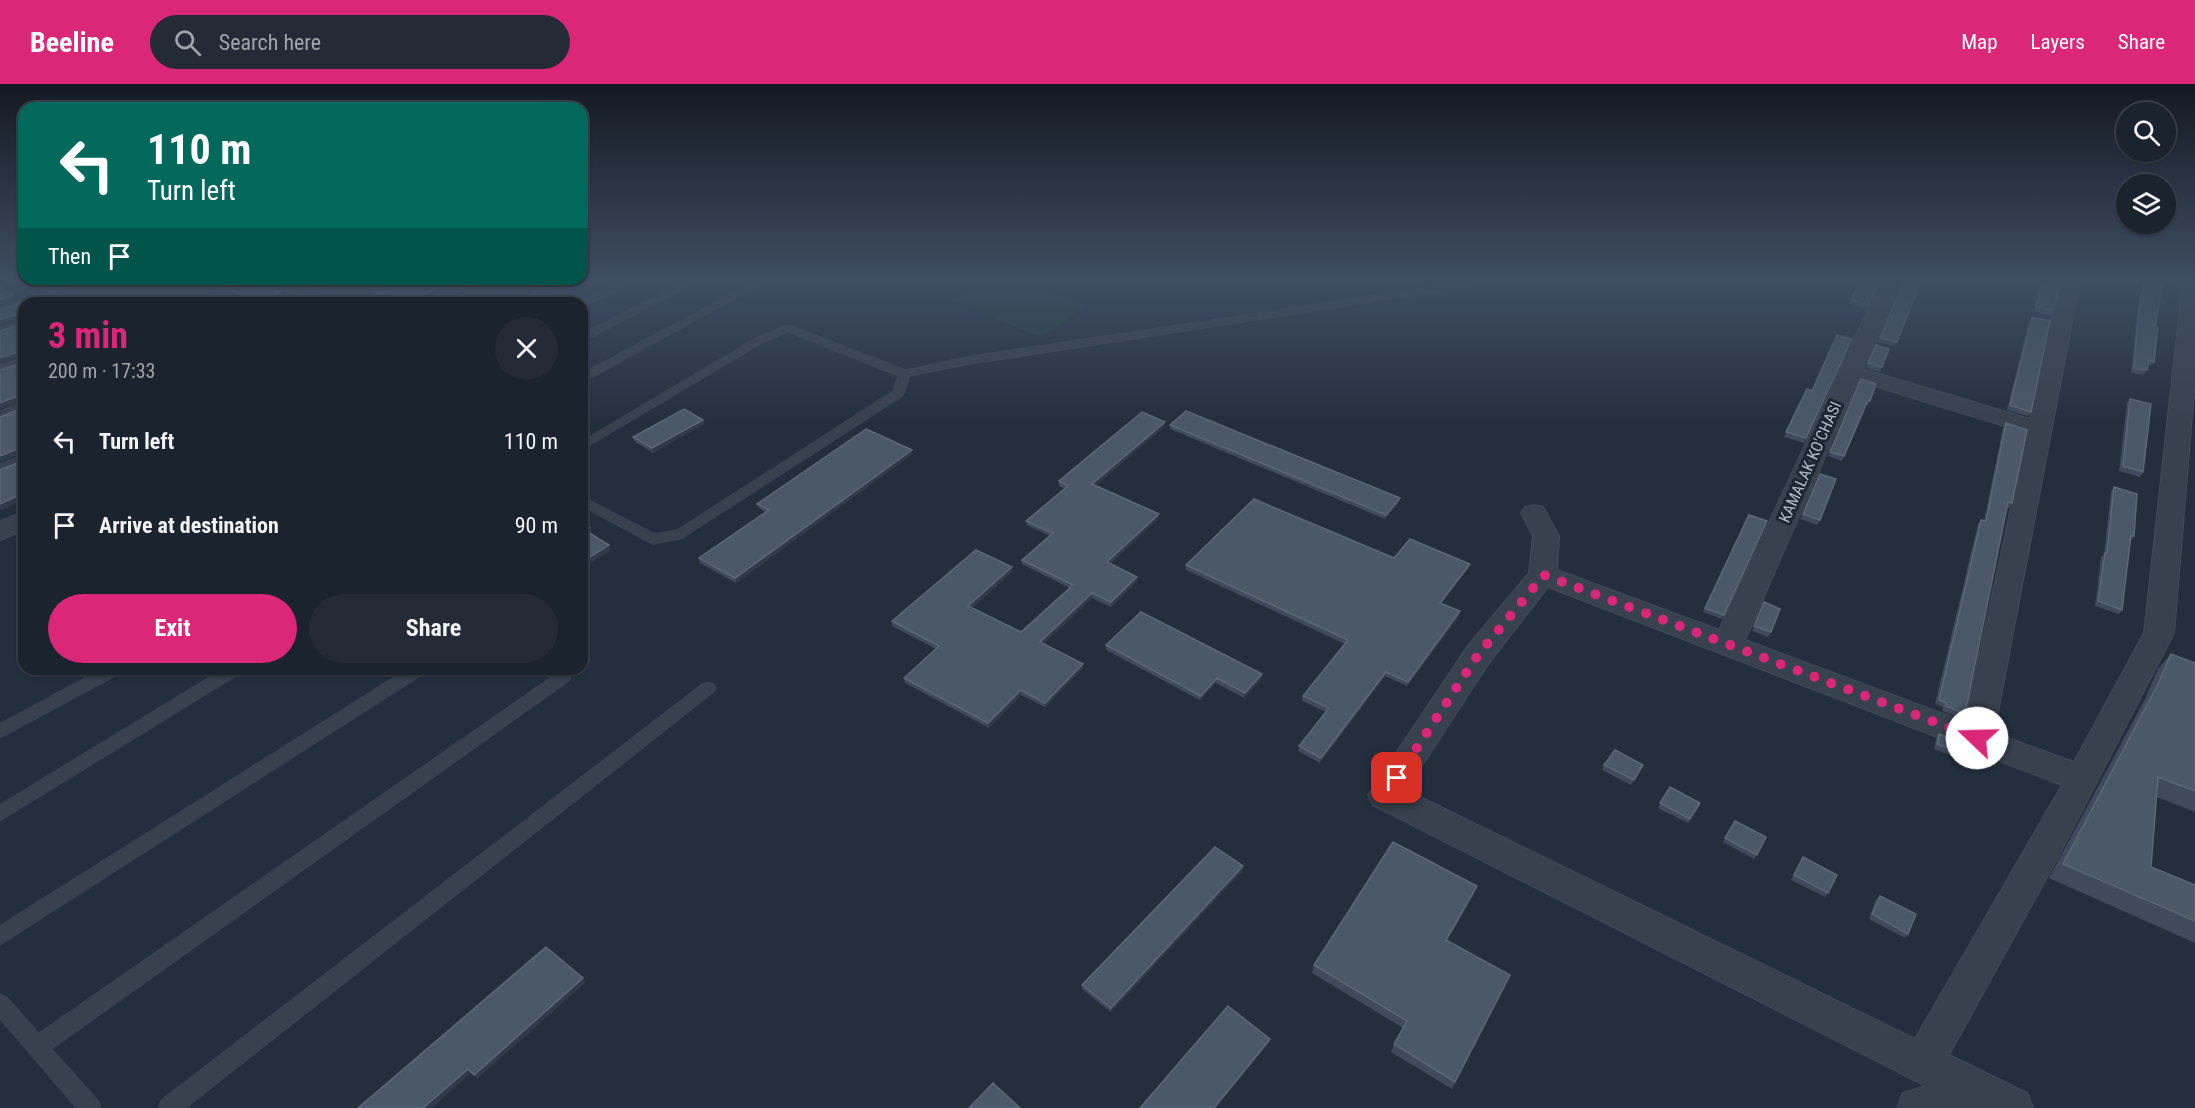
<!DOCTYPE html>
<html lang="en">
<head>
<meta charset="utf-8">
<style>
  :root { --surface:#1b232e; --page:#242b36; --text:#f1f3f6; --muted:#a0a4aa; --line:#39404a; --accent:#db2777 }
  body { margin:0; font-family:"Roboto Condensed",sans-serif; background:var(--page); color:var(--text); height:100vh; display:flex; flex-direction:column; font-size:22px; white-space:nowrap }
  * { box-sizing:border-box; margin:0 }
  p { font-size:20px; color:var(--muted) }
  .icon { flex:none; width:33px; height:33px; fill:none; stroke:currentColor; stroke-width:2; stroke-linecap:round; stroke-linejoin:round }
  .map { position:relative; flex:1; overflow:hidden }
  .side { position:absolute; left:18px; top:213px; width:570px; height:378px; display:flex; flex-direction:column; background:var(--surface); border-radius:18px; box-shadow:0 2px 4px #0004,0 0 0 2px var(--line) }
  .side>* { flex:none }
  .hud { position:absolute; left:18px; top:18px; width:570px; height:183px; border-radius:18px; box-shadow:0 2px 4px #0004,0 0 0 2px var(--line); background:#00695c; color:#fff; overflow:hidden }
  .tools { position:absolute; left:2116px; top:18px; display:grid; gap:12px }
  .tools a { display:grid; place-items:center; width:60px; height:60px; border-radius:50%; background:var(--surface); box-shadow:0 2px 4px #0004,0 0 0 2px var(--line); font-size:30px }
  .pin { position:absolute; display:grid; place-items:center; width:51px; height:51px; color:#fff; margin:-26px; border-radius:12px; box-shadow:0 3px 9px #0006 }
  .me { position:absolute; width:66px; margin:-33px; rotate:291deg; stroke-linejoin:round; filter:drop-shadow(0 0 4px #0008) }
  .turn { display:flex; align-items:center; gap:21px; height:126px; padding:0 30px; font-size:27px }
  .turn .icon { width:78px; height:78px; stroke-width:2.5 }
  .turn b { display:block; font-size:42px; line-height:51px }
  .then { display:flex; align-items:center; height:57px; padding:0 30px; background:#0003; gap:12px; font-size:22px }
  .round { display:grid; place-items:center; flex:none; width:63px; height:63px; border-radius:32px; background:var(--page) }
  .headline { display:flex; align-items:center; justify-content:space-between; height:102px; padding:0 30px }
  h1 { font-size:36px; font-weight:700; line-height:45px; color:var(--accent) }
  .primary-button { display:flex; gap:12px; margin-top:auto; padding:12px 30px }
  .primary-button a { flex:1; height:69px; border-radius:36px; background:var(--accent); color:#fff; font-size:24px; font-weight:700; line-height:69px; text-align:center }
  .primary-button a+a { background:var(--page); color:var(--text) }
  ul { padding:0; list-style:none }
  li { display:flex; align-items:center; gap:18px; height:84px; padding:0 30px }
  li div { flex:1 }
  li b { display:block; font-size:22px }
  li em { font-style:normal }
  header { display:flex; align-items:center; gap:36px; box-sizing:border-box; height:84px; padding:0 30px; background:var(--accent); color:#fff }
  header strong { font-size:28px }
  nav { display:flex; gap:33px; margin-inline-start:auto; font-size:21px }
  .search { width:420px; height:54px; background:var(--page); display:flex; align-items:center; gap:15px; box-sizing:border-box; padding:0 21px; border-radius:33px; color:var(--muted); font-size:22px }
  .map>svg:first-child { display:block }
</style>
</head>
<body>
<header>
<strong>Beeline</strong>
<div class="search"><svg class="icon" aria-label="search" viewBox="0 0 24 24"><circle cx="10" cy="10" r="6"/><path d="M15 15l6 6"/></svg>Search here</div>
<nav><a>Map</a><a>Layers</a><a>Share</a></nav>
</header>
<div class="map">
<svg width="2195" height="1024" viewBox="0 0 2195 1024">
  <rect width="100%" height="100%" fill="#242f3e"/>
  <path fill="#263c3f" d="M988,196H1020L1087,222L1040,253L952,216Z"/>
  <g fill="none" stroke-linecap="round" stroke-linejoin="round">
    <g stroke="#414a57" stroke-width="1">
      <path id="lane" d="M0,196H11L0,201Z
        M15,196H27L45,207L78,196H92L52,212L61,219H48L42,216L24,219V222L0,230V223L35,211Z
        M248,196H261L209,219H193Z
        M328,196H341L298,219H283Z
        M398,196H411L366,219H351Z
        M470,196H483L435,219H420Z
        M558,196H571L527,219H512Z
        M623,196H636L586,222L582,223V219H577Z
        M689,196H701L582,258V250Z
        M757,196H769L582,299V290Z
        M1477,196H1501L1496,199L965,281L910,292L903,312L681,455L653,460L648,458L582,422V412L655,450L677,446L893,307L898,292L788,248L764,258L582,366V357L756,254L784,242H792L906,286L965,273Z
        M24,235V242L0,250V243Z
        M24,273V281L0,289V281Z
        M24,318V326L0,336V327Z
        M24,371V380L0,389V380Z
        M102,585H123L121,589L0,654V640Z
        M223,585H243L241,589L0,737V721Z
        M407,585H427L425,589L0,861V842Z
        M563,587L569,589L571,593L569,597L52,965L98,1016L101,1024H76L0,935V910L7,913L39,949L557,589Z
        M708,598L714,600L716,604L714,608L186,1024H158L161,1016L702,600Z"/>
    </g>
    <g stroke="#414a57" stroke-width="2">
      <path id="street" d="M1882,196H1902L1863,285L2030,335L2060,196H2080L1994,649L2074,678L2144,549L2183,196H2195V295L2174,549L2057,775L1949,971L2027,1009L2033,1024H1897L1903,1009L1926,1002L1373,721L1368,711L1467,563L1529,489L1533,452L1521,429L1525,423L1534,421L1543,423L1559,452L1557,486L1719,546ZM1858,297L2027,349L1965,638L1745,556ZM1548,503L2062,701L1915,955L1406,706L1489,579Z
        M24,428V446L0,456V437Z"/>
    </g>
    <use href="#lane" fill="#38414e" fill-rule="evenodd"/>
    <use href="#street" fill="#38414e" fill-rule="evenodd"/>
  </g>
  <path fill="#3f4b5c" d="M214,196H243L224,203L215,197Z
    M407,196H467L415,219H384L378,216L376,211Z
    M1861,196H1880L1866,225L1849,220Z
    M1904,196L1897,258L1894,262L1877,258Z
    M2041,196H2061L2053,227L2050,232L2034,227Z
    M2143,196H2163L2155,244L2154,278L2151,282L2148,281L2147,286L2144,291L2131,289L2137,228Z
    M232,206L282,208L285,213L268,219H248L235,210Z
    M2032,233L2031,328L2028,332L2007,326L2029,237Z
    M1852,255L1804,359L1784,353L1807,305L1812,307Z
    M1876,261L1882,283L1880,288L1866,284Z
    M1861,295L1870,317L1868,321H1866L1842,377L1828,372Z
    M2130,315L2143,388L2140,393L2119,387L2127,319Z
    M703,336L704,340L653,369L634,357L633,353Z
    M2006,339L2012,419L2009,424L2007,423L1965,630L1961,634L1942,627L1943,623L1935,620L1978,440L1981,436L1984,437L2003,344Z
    M1170,341L1399,419L1385,435L1170,345Z
    M1165,342L1095,402L1159,430V434L1110,480L1137,497L1111,523L1092,514L1043,560L1083,584L1045,623L1021,611L989,644L905,599L904,594L936,565L892,542V537L1012,483V488L972,524L1021,548L1070,504L1022,480V476L1050,452L1027,441L1026,437L1065,405L1059,402V397Z
    M912,370L736,499L700,479L699,474L765,428L759,424L757,420Z
    M1820,390V436L1817,441L1800,435Z
    M2114,403L2134,452L2131,456L2122,526L2119,530L2095,522L2101,473L2104,470L2111,408Z
    M1749,431L1767,437L1722,535L1703,528Z
    M1394,474L1468,484L1442,519L1459,532L1407,602L1385,592L1320,679L1298,667L1299,662L1326,628L1302,617L1303,612L1345,560L1186,486V481Z
    M1764,518L1771,548L1768,553L1752,547Z
    M1106,561L1261,595L1244,614L1216,599L1200,616L1106,566Z
    M2171,570L2195,579V728L2157,713L2151,783L2195,801V798V859L2049,794L2145,615L2158,585Z
    M1939,650L1956,667L1952,672L1934,665L1936,655Z
    M1604,681H1643L1631,701L1602,686Z
    M1670,703L1700,719L1688,739L1658,724Z
    M1735,737L1757,771L1754,775L1723,758Z
    M1803,773L1828,809L1825,813L1791,796Z
    M1243,782L1242,787L1111,928L1082,905V901Z
    M1474,810L1447,857L1510,891L1452,1005L1391,968L1394,960L1403,944L1312,889L1314,881Z
    M1880,812L1908,850L1905,854L1869,835L1876,816Z"/>
  <path fill="#2f3b4b" d="M231,196H243L224,203L222,199Z
    M456,196H467L415,219H404Z
    M282,208L285,213L268,219H255Z
    M13,211L16,215L0,221V216Z
    M20,229L23,233L0,241V236Z
    M20,267L23,271L0,279V274Z
    M20,311L23,316L0,325V319Z
    M703,336L704,340L653,369L652,364Z
    M1165,338V342L1092,405V400Z
    M20,364L23,369L0,378V372Z
    M912,366V370L736,499L735,494Z
    M24,409V415L0,427V420Z
    M1400,414L1399,419L1385,435L1386,431Z
    M1159,430V434L1106,483L1107,478Z
    M590,444L592,449L587,452L586,447Z
    M609,461L611,466L582,484V478Z
    M1470,480L1468,484L1439,523L1440,519Z
    M1012,483V488L969,526L968,522Z
    M1137,493V497L1111,523V518Z
    M1092,509V514L1040,563V558Z
    M1460,527L1459,532L1407,602L1408,598Z
    M1083,580V584L1045,623V619Z
    M1386,588L1385,592L1320,679L1321,674Z
    M1262,590L1261,595L1244,614L1245,609Z
    M1217,594L1216,599L1200,616L1201,612Z
    M1021,606V611L989,644L988,639Z
    M1243,782L1242,787L1111,928V924Z
    M1477,802L1474,810L1443,863L1446,856Z
    M583,894L586,898L477,995L474,991Z
    M1270,955L1269,959L1216,1024H1214Z
    M468,985L471,989L432,1024H423Z"/>
  <path fill="#4b5868" stroke="#5c6777" stroke-width="1.5" d="M217,196H231L222,199Z
    M256,196H262L282,208L255,219H252L232,206Z
    M407,196H456L404,219H391L376,211Z
    M1861,196H1880L1868,221L1851,216Z
    M1904,196H1921L1897,258L1880,254Z
    M2043,196H2061L2053,227L2036,223Z
    M2145,196H2163L2155,244H2158L2154,278L2149,276L2147,286L2134,284L2139,223Z
    M0,202L13,211L0,216Z
    M23,218L25,219H24V409L0,420V386L22,377L23,366L20,364L0,372V333L22,324L23,314L20,311L0,319V286L22,279L23,269L20,267L0,274V247L22,240L23,231L20,229L0,236V226Z
    M2032,233L2050,237L2031,328L2010,321Z
    M1837,251L1852,255L1806,354L1786,348L1807,305L1812,307Z
    M1876,261L1889,265L1882,283L1868,279Z
    M1861,295L1876,300L1870,317L1868,316L1844,372L1830,368Z
    M2130,315L2151,320L2143,388L2123,382Z
    M684,325L703,336L652,364L633,353Z
    M1186,327L1400,414L1386,431L1170,341Z
    M1142,328L1165,338L1092,400L1159,430L1107,478L1137,493L1111,518L1092,509L1040,558L1083,580L1045,619L1021,606L988,639L904,594L939,562L892,537L976,466L1012,483L968,522L1021,548L1073,501L1022,476L1053,449L1026,437L1068,402L1059,397Z
    M2006,339L2027,346L2012,419L2008,418L1965,630L1946,622V619L1939,616L1981,436L1986,437Z
    M866,345L912,366L735,494L699,474L769,426L757,420Z
    M1820,390L1836,395L1820,436L1803,430Z
    M2114,403L2137,410L2134,452L2131,451L2122,526L2098,517L2105,469H2107Z
    M1254,415L1394,474L1410,455L1470,480L1440,519L1460,527L1408,598L1386,588L1321,674L1299,662L1329,624L1303,612L1348,556L1186,481Z
    M1749,431L1767,437L1724,531L1705,524Z
    M582,439L590,444L586,447L609,461L582,478Z
    M1764,518L1780,525L1771,548L1754,542Z
    M1141,528L1262,590L1245,609L1217,594L1201,612L1106,561Z
    M2171,570L2195,579V707L2158,693L2151,783L2195,801V837L2063,780L2158,600Z
    M1939,650L1958,657L1956,667L1937,660Z
    M1615,666L1643,681L1634,696L1604,681Z
    M1670,703L1700,719L1690,735L1660,719Z
    M1735,737L1766,753L1757,771L1725,754Z
    M1393,758L1477,802L1446,856L1510,891L1455,998L1394,960L1407,937L1314,881Z
    M1215,763L1243,782L1111,924L1082,901Z
    M1803,773L1837,791L1828,809L1794,791Z
    M1880,812L1916,830L1908,850L1872,830Z
    M546,863L583,894L474,991L468,985L423,1024H358Z
    M1228,922L1270,955L1214,1024H1140Z
    M993,999L1020,1024H969Z"/>
  <linearGradient id="sky" x2="0" y2="1"><stop stop-color="#141a22"/><stop offset="0.58" stop-color="#3f4d63"/><stop offset="1" stop-color="#3f4d63" stop-opacity="0"/></linearGradient>
  <rect width="2195" height="339" fill="url(#sky)"/>
  <g fill="none" stroke-linecap="round" stroke-linejoin="round">
    <path stroke="#db2777" stroke-width="10" stroke-dasharray="0 18" d="M1397,694L1478,571L1544,491L1977,654"/>
  </g>
  <g text-anchor="middle" dominant-baseline="central" stroke-width="6" stroke-linejoin="round" paint-order="stroke">
    <g font-size="16" fill="#b4bcc9" stroke="#1d2633">
      <text transform="translate(1810 378) rotate(-66)">KAMALAK KO'CHASI</text>
    </g>
  </g>
</svg>
<div class="tools">
<a><svg class="icon" aria-label="search" viewBox="0 0 24 24"><circle cx="10" cy="10" r="6"/><path d="M15 15l6 6"/></svg></a>
<a><svg class="icon" aria-label="layers" viewBox="0 0 24 24"><path d="M12 4l9 5-9 5-9-5zM3 14l9 5 9-5"/></svg></a>
</div>
<div class="pin" style="left:1397px;top:694px;background:#d93025"><svg class="icon" aria-label="arrive" viewBox="0 0 24 24"><path d="M6 21V4h12l-3 4 3 4H6"/></svg></div>
<svg class="me" style="left:1977px;top:654px" viewBox="-20 -20 40 40"><circle r="19" fill="#fff"/><path d="M0-13L10 11 0 6-10 11z" fill="#db2777"/></svg>
<div class="hud">
<div class="turn"><svg class="icon" aria-label="left" viewBox="0 0 24 24"><path d="M17 20v-9H6M10 6l-5 5 5 5"/></svg><div><b>110 m</b>Turn left</div></div>
<div class="then">Then<svg class="icon" aria-label="arrive" viewBox="0 0 24 24"><path d="M6 21V4h12l-3 4 3 4H6"/></svg></div>
</div>
<section class="side">
<div class="headline"><div><h1>3 min</h1><p>200 m · 17:33</p></div><a class="round"><svg class="icon" aria-label="close" viewBox="0 0 24 24"><path d="M6 6l12 12M18 6L6 18"/></svg></a></div>
<ul>
<li><svg class="icon" aria-label="left" viewBox="0 0 24 24"><path d="M17 20v-9H6M10 6l-5 5 5 5"/></svg><div><b>Turn left</b></div><em>110 m</em></li>
<li><svg class="icon" aria-label="arrive" viewBox="0 0 24 24"><path d="M6 21V4h12l-3 4 3 4H6"/></svg><div><b>Arrive at destination</b></div><em>90 m</em></li>
</ul>
<div class="primary-button"><a>Exit</a><a>Share</a></div>
</section>
</div>
</body>
</html>
